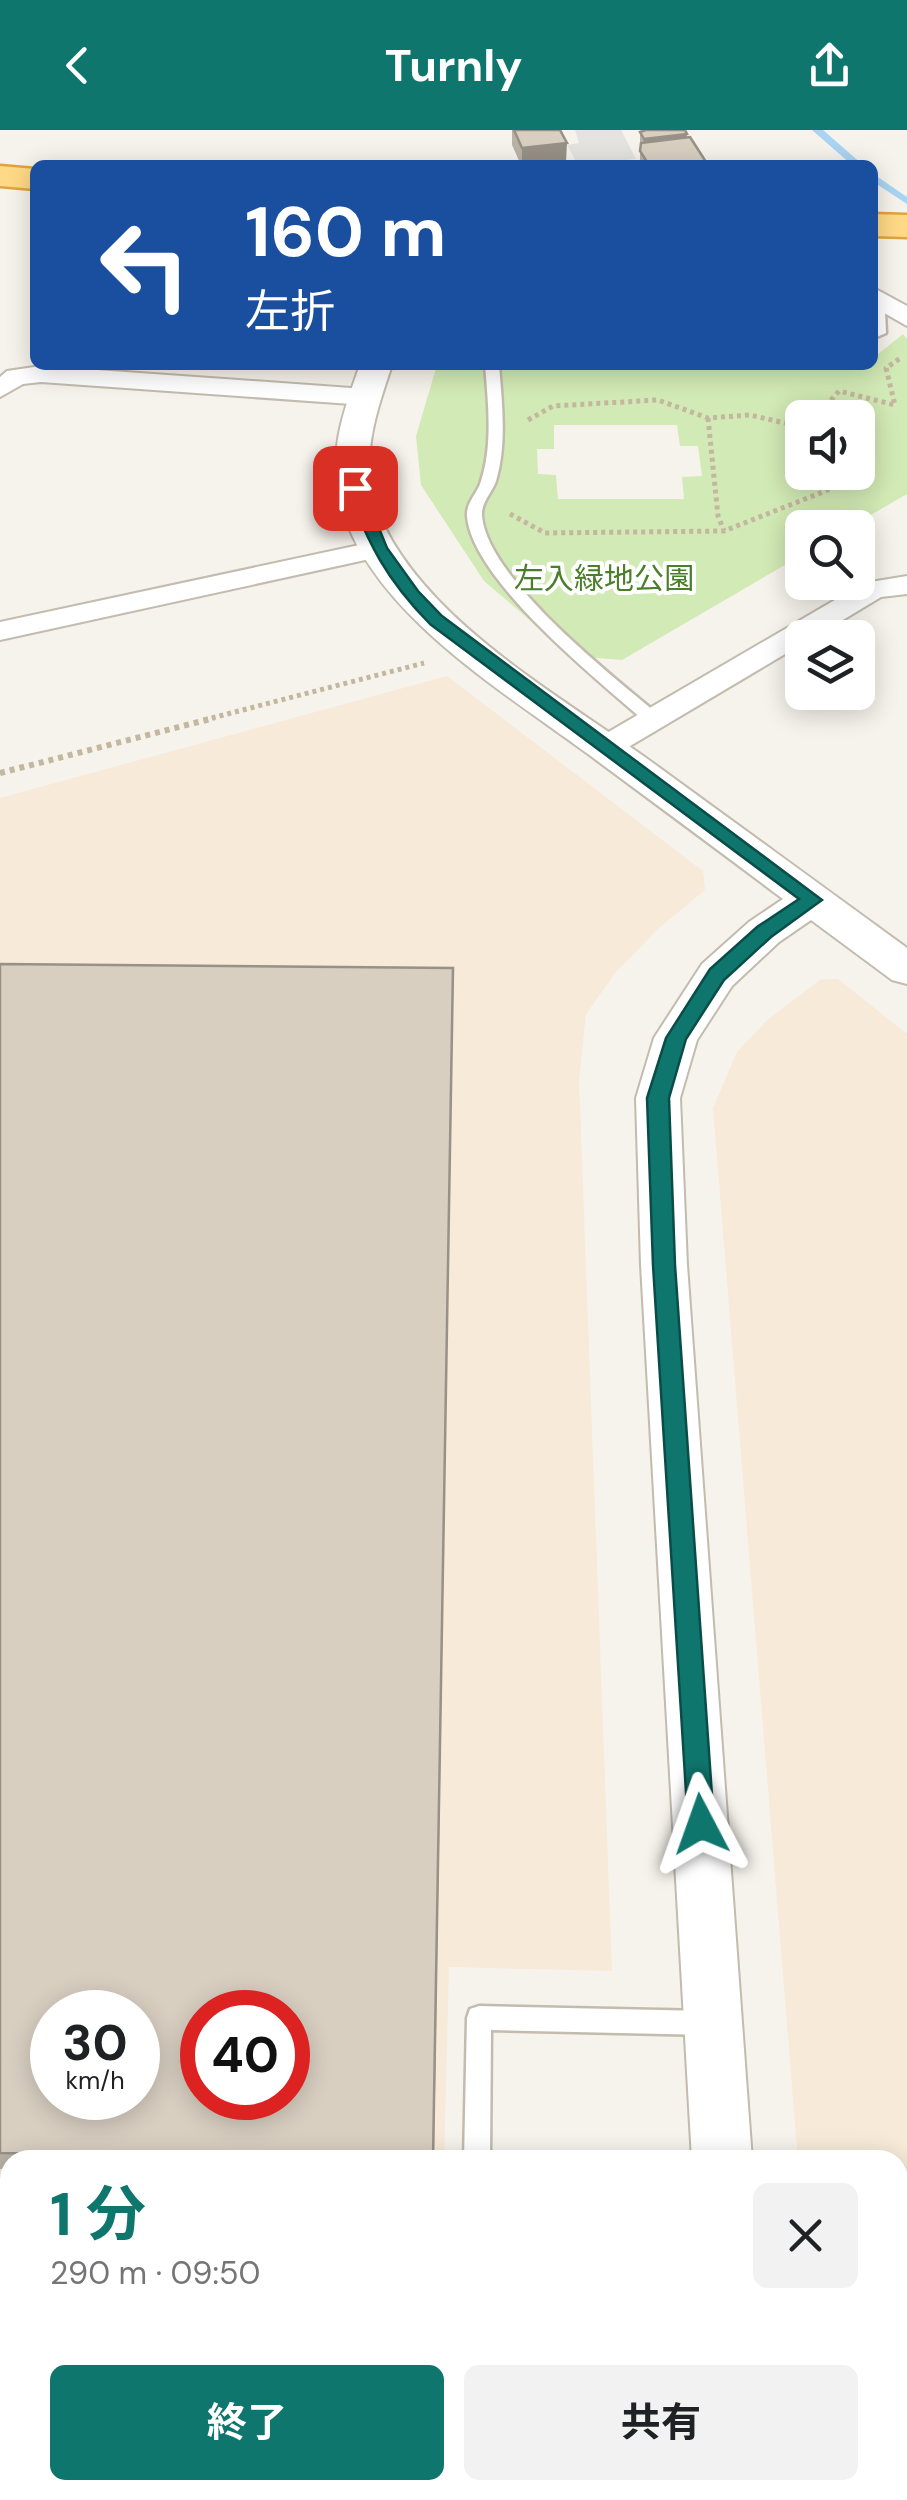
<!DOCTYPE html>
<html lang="ja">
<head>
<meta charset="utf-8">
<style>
  :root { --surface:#fff; --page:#f2f2f2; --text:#202124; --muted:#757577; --accent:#0f766e }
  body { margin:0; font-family:"DM Sans","Noto Sans JP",sans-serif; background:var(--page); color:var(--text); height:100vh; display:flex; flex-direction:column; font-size:38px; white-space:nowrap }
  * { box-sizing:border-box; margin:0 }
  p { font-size:32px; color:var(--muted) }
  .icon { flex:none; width:55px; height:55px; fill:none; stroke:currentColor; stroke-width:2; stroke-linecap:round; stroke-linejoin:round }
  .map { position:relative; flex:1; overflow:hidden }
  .details { position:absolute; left:0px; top:2020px; width:908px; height:350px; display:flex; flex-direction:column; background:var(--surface); border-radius:30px 30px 0 0; box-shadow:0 5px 25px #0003 }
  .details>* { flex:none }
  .guide { position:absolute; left:30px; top:30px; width:848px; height:210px; border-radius:15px; box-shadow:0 5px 25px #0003; background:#1a4fa0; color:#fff; overflow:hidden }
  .tools { position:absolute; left:785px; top:270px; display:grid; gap:20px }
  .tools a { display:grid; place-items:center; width:90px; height:90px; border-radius:15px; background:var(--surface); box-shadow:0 5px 25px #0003; font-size:50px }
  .speed { position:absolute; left:30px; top:1860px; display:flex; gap:20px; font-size:50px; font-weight:700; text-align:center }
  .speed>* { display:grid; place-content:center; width:130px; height:130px; border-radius:50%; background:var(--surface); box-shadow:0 5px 25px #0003; line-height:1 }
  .speed small { font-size:25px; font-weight:400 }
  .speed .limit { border:15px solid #d22; background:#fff; color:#111 }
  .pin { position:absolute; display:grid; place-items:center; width:85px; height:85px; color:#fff; margin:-42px; border-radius:20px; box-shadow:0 5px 15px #0006 }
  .me { position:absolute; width:110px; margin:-55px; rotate:356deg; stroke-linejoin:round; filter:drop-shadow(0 0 8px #0008) }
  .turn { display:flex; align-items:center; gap:35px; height:210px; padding:0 50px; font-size:45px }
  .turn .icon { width:130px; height:130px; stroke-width:2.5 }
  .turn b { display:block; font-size:70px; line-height:85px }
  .round { display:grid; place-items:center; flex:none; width:105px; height:105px; border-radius:15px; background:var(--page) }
  .summary { display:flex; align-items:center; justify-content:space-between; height:170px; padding:0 50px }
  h1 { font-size:60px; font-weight:700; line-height:75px; color:var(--accent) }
  .primary-button { display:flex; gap:20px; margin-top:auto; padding:20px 50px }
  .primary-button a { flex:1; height:115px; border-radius:15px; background:var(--accent); color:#fff; font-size:40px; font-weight:700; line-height:115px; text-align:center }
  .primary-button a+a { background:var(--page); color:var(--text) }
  header { display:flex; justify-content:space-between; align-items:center; height:130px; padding:0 50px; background:var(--accent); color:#fff; font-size:45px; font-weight:700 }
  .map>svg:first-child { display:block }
</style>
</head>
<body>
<header><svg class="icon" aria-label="back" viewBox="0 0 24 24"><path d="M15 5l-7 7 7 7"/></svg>Turnly<svg class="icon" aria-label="share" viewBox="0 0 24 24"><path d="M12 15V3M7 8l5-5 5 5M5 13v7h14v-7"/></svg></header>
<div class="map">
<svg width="907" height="2370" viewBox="0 0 907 2370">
  <rect width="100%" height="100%" fill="#f6f3ec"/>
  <path fill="#f7ead8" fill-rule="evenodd" d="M447,546L703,741L705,760L659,798L616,842L586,884L579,950L612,1841L449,1837L444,2030H10V2360H164V2370H0V668ZM52,1882H138V1968H52ZM202,1882H288V1968H202Z
    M821,849H838L907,904V2370H825L824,2360H898V2030H798L713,978L737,922L766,891Z"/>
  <path fill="#d2eab5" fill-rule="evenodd" d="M903,204L907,209V364L850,397L802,398V425L622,530L572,526L484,451L421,355L416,306L437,235H872L873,228ZM802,288H858V342H802ZM554,295H677L680,316H698L702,346L682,347L684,369H558L556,345L538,344L537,319H554Z"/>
  <path fill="#e5e3e0" d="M575,0H621L636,29L578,35L567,15L579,13Z"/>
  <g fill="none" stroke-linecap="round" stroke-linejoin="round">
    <path fill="#a9d4f2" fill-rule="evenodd" d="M812,0H823L863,35H852Z
      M872,43L907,67V74L872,51Z"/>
    <g stroke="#c2bbae" stroke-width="5">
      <path id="service" d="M872,172L885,182L886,203L872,209Z
        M485,235H499C502,272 507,315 496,351C492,363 481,372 482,386C487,448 611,545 659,585V593H647C599,551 472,450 467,386C466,372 478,363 481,351C493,315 488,272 485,235Z
        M479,1876L707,1881L716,1884L719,1893L716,1902L707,1905L491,1900L490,2030H464L467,1888L470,1879Z
        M249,2360H277V2370H249Z
        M372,2360H401L397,2370H368Z"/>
    </g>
    <g stroke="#c2bbae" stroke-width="4">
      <path id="minor" d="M872,157L907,176V196L872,176Z
        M41,236L365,259L378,267L365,275L41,252L23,254L0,267V247L7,241Z
        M378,411L388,413L392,419L388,425L0,510V492Z
        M907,446V464L881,467L813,508H802V514L615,625H593L589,618L593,611L864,453Z"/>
    </g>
    <g stroke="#c2bbae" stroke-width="4">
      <path id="tertiary" d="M360,235H392C376,283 358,332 378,382C421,489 559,565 649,630C735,693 821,755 907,818V854L892,850L811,790L779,812L732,856L697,910L680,968L687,1135L752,2030H692L641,1135L636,968L654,908L702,834L749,792L783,769C718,720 653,672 588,624C504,562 370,482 341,375C327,325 343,282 360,235Z
        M709,2360H775V2370H709Z"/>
    </g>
    <g stroke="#e0a43c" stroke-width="5">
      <path id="trunk" d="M0,36L35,39V59L0,56Z
        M872,84L907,85V107L872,106Z"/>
    </g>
    <path stroke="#c4b79f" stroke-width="5" stroke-dasharray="4 4" stroke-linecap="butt" d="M708,288L718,386L724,401
      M815,288L839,261L895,275L886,238L902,227
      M528,290L553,276L658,270L708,288L750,285L802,297
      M510,384L545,403L724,401L843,354L846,342
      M204,590L424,533"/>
    <path stroke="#c4b79f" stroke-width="6" stroke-dasharray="5 5" stroke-linecap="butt" d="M0,643L214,588"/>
    <use href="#service" fill="#fff" fill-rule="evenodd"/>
    <use href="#minor" fill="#fff" fill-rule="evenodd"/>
    <use href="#tertiary" fill="#fff" fill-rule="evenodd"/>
    <use href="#trunk" fill="#ffd985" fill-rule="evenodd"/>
  </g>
  <path fill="#bab2a6" d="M512,0H560L566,32L521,35L512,15Z
    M643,0H685L687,7L708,35H640V2Z
    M0,834L453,838L434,2030H10V2039H0Z"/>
  <path fill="#979187" d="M687,4L686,23L643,25L644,9Z
    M567,13L566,32L522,35V18Z
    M106,2360H114L113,2370H105Z"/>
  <path fill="#d8cfc1" stroke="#979187" stroke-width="2.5" fill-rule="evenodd" d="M514,0H560L567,13L522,18Z
    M646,0H685L687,4L644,9L640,2Z
    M690,7L708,35H649L640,21L641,13Z
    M0,834L453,838L433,2029L0,2023ZM52,1882H138V1968H52ZM202,1882H288V1968H202Z
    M0,2131H10V2360H106L105,2370H0Z"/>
  <path fill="#0f766e" stroke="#0a4d48" stroke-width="2.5" d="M349,354H361L387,418L418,461L442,486L822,770L771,807L724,850L686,909L669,968L675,1135L714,1694L710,1702L701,1706L692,1702L688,1694L653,1135L647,968L666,908L710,839L757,797L799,769L430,494C386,449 369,415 347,358Z"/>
  <g text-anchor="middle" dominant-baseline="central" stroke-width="8" stroke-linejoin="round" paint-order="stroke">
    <g font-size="30" fill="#4a7f2a" stroke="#fff">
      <text x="604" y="448">左入緑地公園</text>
    </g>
  </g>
</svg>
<div class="tools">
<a><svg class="icon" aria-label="sound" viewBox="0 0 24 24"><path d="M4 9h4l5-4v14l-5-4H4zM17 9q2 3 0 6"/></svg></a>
<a><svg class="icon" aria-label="search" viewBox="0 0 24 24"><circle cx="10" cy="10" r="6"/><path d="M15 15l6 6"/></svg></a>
<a><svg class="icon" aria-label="layers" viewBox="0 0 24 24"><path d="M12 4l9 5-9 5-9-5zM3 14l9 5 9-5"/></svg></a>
</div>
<div class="speed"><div>30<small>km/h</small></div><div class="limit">40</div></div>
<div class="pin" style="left:355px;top:358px;background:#d93025"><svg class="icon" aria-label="arrive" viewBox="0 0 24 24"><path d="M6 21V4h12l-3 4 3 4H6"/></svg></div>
<svg class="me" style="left:701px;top:1694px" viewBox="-20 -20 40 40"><path d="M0-17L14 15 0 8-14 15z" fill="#0f766e" stroke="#fff" stroke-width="4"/></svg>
<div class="guide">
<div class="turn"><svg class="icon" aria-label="left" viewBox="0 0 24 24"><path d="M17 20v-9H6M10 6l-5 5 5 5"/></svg><div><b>160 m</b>左折</div></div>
</div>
<section class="details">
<div class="summary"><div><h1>1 分</h1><p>290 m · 09:50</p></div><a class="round"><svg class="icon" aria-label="close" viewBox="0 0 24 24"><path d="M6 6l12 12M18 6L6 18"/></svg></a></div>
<div class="primary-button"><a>終了</a><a>共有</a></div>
</section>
</div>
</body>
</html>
